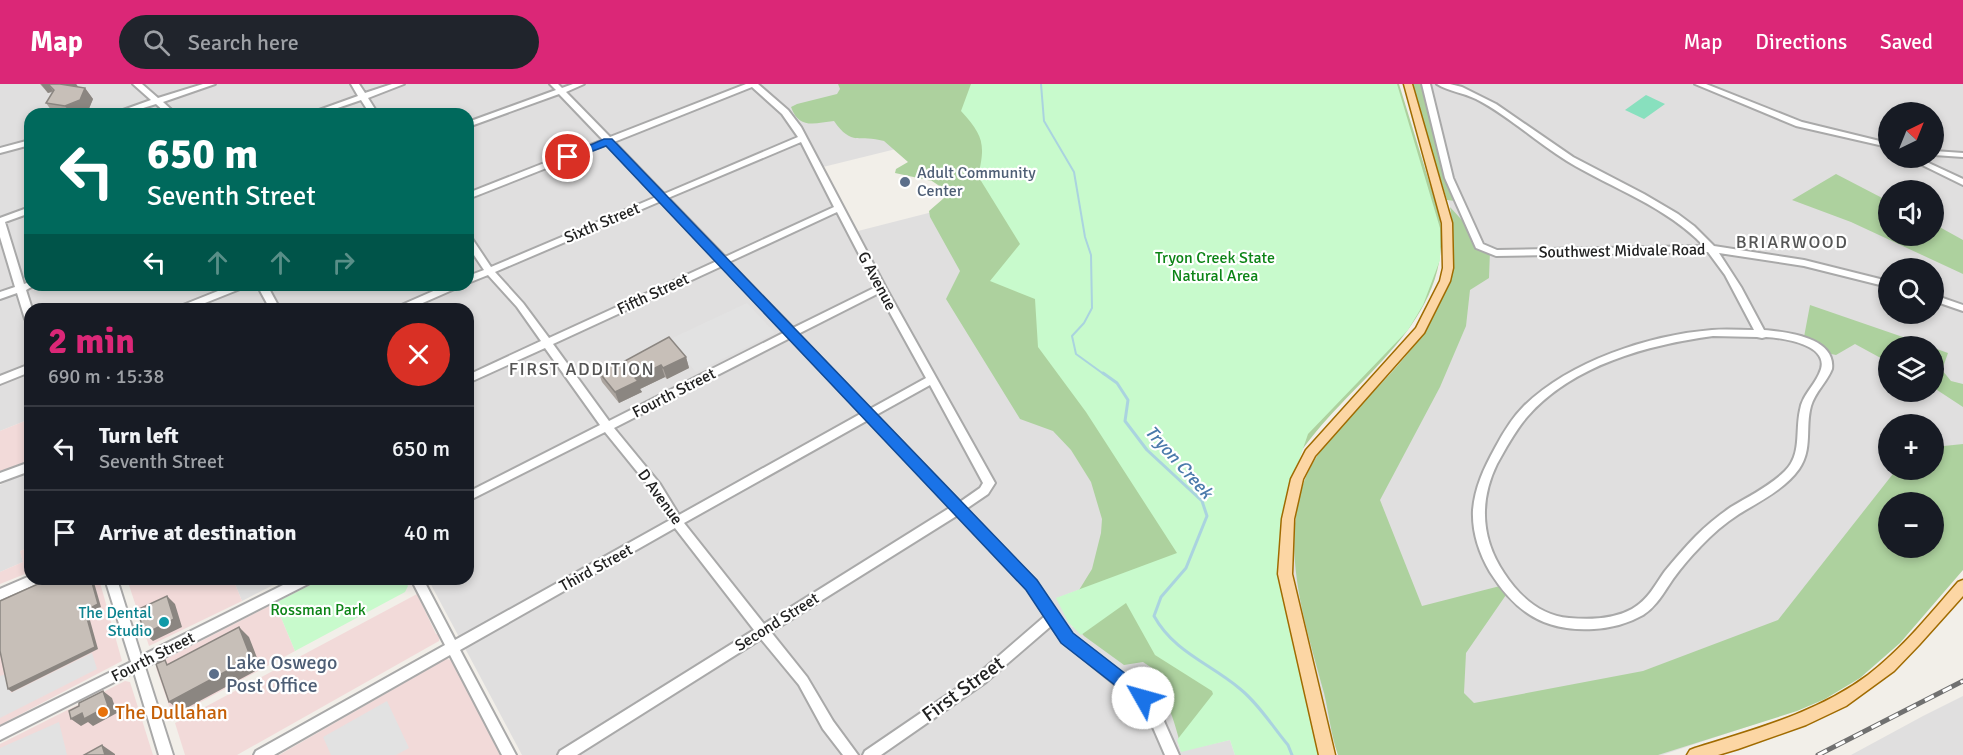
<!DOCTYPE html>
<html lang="en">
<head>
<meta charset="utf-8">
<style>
  :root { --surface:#171b24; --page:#20242c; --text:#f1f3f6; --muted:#9ea1a6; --line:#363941; --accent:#db2777 }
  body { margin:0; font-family:Signika,sans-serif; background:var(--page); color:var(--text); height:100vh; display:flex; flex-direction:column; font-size:22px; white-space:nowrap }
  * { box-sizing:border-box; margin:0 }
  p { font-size:20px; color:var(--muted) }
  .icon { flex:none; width:33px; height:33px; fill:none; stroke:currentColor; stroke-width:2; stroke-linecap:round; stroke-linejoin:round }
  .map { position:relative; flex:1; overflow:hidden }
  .panel { position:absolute; left:24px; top:219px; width:450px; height:282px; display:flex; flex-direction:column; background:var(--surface); border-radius:18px; box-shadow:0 3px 9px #0003 }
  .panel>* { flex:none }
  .hud { position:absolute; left:24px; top:24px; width:450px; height:183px; border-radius:18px; box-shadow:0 3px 9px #0003; background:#00695c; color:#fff; overflow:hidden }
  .needle { width:39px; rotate:43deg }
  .tools { position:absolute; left:1878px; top:18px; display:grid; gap:12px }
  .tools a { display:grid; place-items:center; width:66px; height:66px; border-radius:50%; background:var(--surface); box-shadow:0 3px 9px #0003; font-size:30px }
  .pin { position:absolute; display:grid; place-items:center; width:51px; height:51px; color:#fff; margin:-26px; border:3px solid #fff; border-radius:50%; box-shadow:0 2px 6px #0007 }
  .me { position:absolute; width:66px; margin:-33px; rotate:308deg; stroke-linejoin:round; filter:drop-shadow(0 0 4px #0008) }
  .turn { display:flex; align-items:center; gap:21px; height:126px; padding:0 24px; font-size:27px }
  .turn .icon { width:78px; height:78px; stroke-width:2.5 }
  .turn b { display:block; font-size:42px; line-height:51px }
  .lanes { display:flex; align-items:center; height:57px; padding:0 24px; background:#0003; justify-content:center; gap:30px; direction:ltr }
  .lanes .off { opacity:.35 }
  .round { display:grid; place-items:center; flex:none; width:63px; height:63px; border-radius:32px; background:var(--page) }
  .headline { display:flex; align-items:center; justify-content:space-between; height:102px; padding:0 24px }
  h1 { font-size:36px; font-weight:800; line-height:45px; color:var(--accent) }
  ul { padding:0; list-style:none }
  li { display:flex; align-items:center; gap:18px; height:84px; padding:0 24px; border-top:2px solid var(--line) }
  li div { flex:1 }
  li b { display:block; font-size:22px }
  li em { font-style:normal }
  header { display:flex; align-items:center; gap:36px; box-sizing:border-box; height:84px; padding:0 30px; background:var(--accent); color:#fff }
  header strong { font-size:28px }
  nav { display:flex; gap:33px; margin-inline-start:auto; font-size:21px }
  .search { width:420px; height:54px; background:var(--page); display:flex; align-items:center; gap:15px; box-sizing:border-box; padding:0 21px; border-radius:33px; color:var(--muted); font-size:22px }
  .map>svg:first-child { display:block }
</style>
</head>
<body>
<header>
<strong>Map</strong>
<div class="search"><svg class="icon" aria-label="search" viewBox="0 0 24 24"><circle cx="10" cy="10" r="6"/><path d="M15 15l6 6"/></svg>Search here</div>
<nav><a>Map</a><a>Directions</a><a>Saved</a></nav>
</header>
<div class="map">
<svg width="1963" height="671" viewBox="0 0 1963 671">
  <rect width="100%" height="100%" fill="#f2efe9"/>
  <path fill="#e0dfdf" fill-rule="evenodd" d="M0,0H971L977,45L823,83L858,147L991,113L1177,469L1057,514L1072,543L1126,519L1212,607L1178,660L1181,667L1230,656L1235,671H522L428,495H468V225H30V281L0,292ZM30,30H468V201H30Z
    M1412,0H1963V477L1782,631L1662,671H1338L1322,623L1304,548L1292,480L1301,407L1308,390L1320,370L1420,260L1449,212L1457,145ZM1888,28H1934V74H1888ZM1888,106H1934V152H1888ZM1888,184H1934V230H1888ZM1888,262H1934V308H1888ZM1888,340H1934V386H1888ZM1888,418H1934V464H1888Z
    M30,288V335L0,347V299Z
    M30,385V463L20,467L23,478L0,488V401Z
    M233,495H285L242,517Z
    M1963,612V671H1851L1923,632Z"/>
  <path fill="#f2dad9" d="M30,335V376L0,388V347Z
    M30,463V488L0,500V488L23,478L20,467Z
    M51,495H99L122,577L0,641V518Z
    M127,495H167L169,500L179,495H233L242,517L149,562Z
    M417,510L436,550H440L439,557L237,671H185L175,639Z
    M275,519L295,567L173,633L156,584L158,579Z
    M446,575L452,576L500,671H279Z
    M125,597L130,598L153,671H0V660Z"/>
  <path fill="#add19e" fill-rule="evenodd" d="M838,0H1399L1440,133C1456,253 1326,304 1282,400L1236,660L1229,654L1182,666C1175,641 1170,617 1152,598V584L1143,578L1124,581L1084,552L1071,537L1076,511L1092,485L1101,449L1102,435L1091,398L1071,366L1053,347L1020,335L946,215L960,187L930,133L929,127L944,114L947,107L932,97L895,89L896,85L908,78L884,57C859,50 852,63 834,37C815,39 799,46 791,23L797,20L837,10L840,5Z
    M1413,0H1423L1446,95L1455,117L1447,116L1411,1Z
    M1836,90L1888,117V152H1934V140L1963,156V190L1851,138L1792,116Z
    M1450,123L1490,167L1489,194L1470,206L1466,242L1440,303L1380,416L1422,522L1500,502L1506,511L1466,569L1464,609L1474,619L1643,587L1778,536L1896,386H1934V363L1963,360V486L1900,559L1860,594L1825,615L1797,627L1658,671H1338C1331,651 1329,630 1324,609C1307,545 1281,471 1302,404C1311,375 1331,351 1352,330C1413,266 1466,219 1450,123ZM1888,418H1934V464H1888Z
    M1810,221L1929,262H1888V278L1855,260L1836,271L1826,269L1804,253Z
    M1934,264L1948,269L1942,286L1951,297L1963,300V323L1934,304Z"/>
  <path fill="#c8facc" d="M971,0H1397L1440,144V176L1423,221L1408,246L1308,350L1285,418L1279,462L1281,494L1319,671H1235L1230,656L1181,668L1177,656L1213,610L1212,607L1155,571L1126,519L1081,551L1068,538L1056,514L1177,469L1086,328L1038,263L1035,215L990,197L1020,160L978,92C986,60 983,51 961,27Z
    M322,495H404L408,502L405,508L295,567L275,519Z"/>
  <path fill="#88e0be" d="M1646,11L1665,20L1644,35L1625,26Z"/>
  <path fill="#e2e2e2" d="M747,219L775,249L696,288L668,256Z
    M92,569L97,585L0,634V592L6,590L11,609Z
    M387,617L409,664L396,671H331L323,653Z
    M59,638L67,671H0V664Z"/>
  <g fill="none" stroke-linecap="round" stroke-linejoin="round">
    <path stroke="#aad3df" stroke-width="2" d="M1041,0L1044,37L1074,88L1085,153L1091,171L1092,224L1084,239L1072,252L1076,270L1105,291"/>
    <path stroke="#aad3df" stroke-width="3" d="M1103,289L1117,299L1128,316L1125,337L1147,366L1202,417L1207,432L1186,484L1161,513L1154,532C1174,568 1209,579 1239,604C1258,619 1273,643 1288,661L1292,671"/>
    <g stroke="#a9a9a9" stroke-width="4">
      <path id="minor" d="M133,0H142L158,14L203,0H215L163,18L176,30H167L156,20L124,30H112L151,16Z
        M351,0H359L365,9L392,0H404L368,14L378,30H370L361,16L320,30H308L358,12Z
        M550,0H558L562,4L573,0H584L566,8L610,53L746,0H758L788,26L801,43L886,204L995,399L988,410L966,425L1036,497L1061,538L1071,550L1155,617L1179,671H1165L1145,625L1063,558L1051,542L986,598L881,671H863L865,667L978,590L1045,532L1028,505L958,431L771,548L807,593L833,637L858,671H843L823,645L799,601L761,555L577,671H558L560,667L754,546L675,444L460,566L516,671H502L450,571L274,671H254L256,667L445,561L411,495H423L455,556L670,436L652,406L605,348L468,417V408L600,341L545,264L468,299V291L541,257L517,223L488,191L468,199V192L484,186L468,162V152L471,153L491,183L656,113L607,60L468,115V109L603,56L559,10L468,43V38L556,6ZM752,3L782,30L798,53L664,110L614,58ZM801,58L834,123L725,173L668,114ZM661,117L717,177L549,254L523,219L495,188ZM837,128L876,203L793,244L729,178ZM722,182L785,248L609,337L553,260ZM879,209L926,294L870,325L798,250ZM790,254L862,329L679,431L660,400L614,344ZM930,301L983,399L980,404L960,418L876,331ZM868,336L951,423L764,540L684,439Z
        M1422,0H1430L1453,94L1483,160L1497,166L1704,162C1666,122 1613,105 1567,77C1536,58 1509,32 1476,15C1464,9 1448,7 1437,0H1450L1462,3L1496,20L1573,73L1644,110L1678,130L1694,142L1714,162L1804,176L1888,197V203L1804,182L1719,169L1741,203L1764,246C1786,248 1836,253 1832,285C1827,298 1815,308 1811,322C1805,343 1813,365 1799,385C1785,405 1760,417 1739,430C1725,439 1712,450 1700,463C1690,473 1681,484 1673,495C1664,508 1657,522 1643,531C1629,539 1611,544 1594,545C1545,548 1516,529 1490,488C1479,469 1472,448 1473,426C1475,403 1484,384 1495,364C1503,349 1512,334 1524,322C1570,277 1649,251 1712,246C1726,245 1740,246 1754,246L1725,191L1708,168L1496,172L1476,164L1445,94ZM1713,252L1757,253L1762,254L1766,253C1784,254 1834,261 1819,290C1813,303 1802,312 1800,326C1795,348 1802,370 1785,387C1770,402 1749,412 1731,423C1718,432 1707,441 1696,452C1685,463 1675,475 1665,487C1655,501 1648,516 1632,525C1614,535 1590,536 1569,534C1541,532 1519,512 1504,489C1481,455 1479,417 1497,380C1506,364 1515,347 1527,333C1572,281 1647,261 1713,252Z
        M1695,0H1706L1802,38L1888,59V63L1796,42Z
        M30,56V61L0,69V64Z
        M1934,67L1963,69V73L1934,71Z
        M1908,74H1918L1963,95V101Z
        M30,123V129L5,138L24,200L30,198V201H35L26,206L32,225H30V238L25,235L17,209L0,215V208L15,203L0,153V134Z
        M233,201H247L245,203L190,225H176L178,223Z
        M257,201H267L280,225H270Z
        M447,201H461L459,203L409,225H395L397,223Z
        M1934,211L1963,221V227L1934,217Z
        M30,280V288L0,300V292Z
        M30,378V387L0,398V389Z
        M30,492V495H41L39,499L0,516V505Z
        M105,495H117L141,572L295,495H312L310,499L145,583L173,671H159L134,588L0,656V643L131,578Z"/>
    </g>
    <g stroke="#a06b00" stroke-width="3">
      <path id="major" d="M1404,0H1412L1452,139L1453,184L1450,197L1424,249L1315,372L1303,395L1294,435L1292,490L1335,671H1319L1278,490L1282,435L1291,395L1306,366L1416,244L1440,197L1443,184L1442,139Z
        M1963,496V512L1919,561L1894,587L1846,622L1806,641L1738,665L1718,671H1687L1690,666L1695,664C1755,645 1817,629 1868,591C1903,564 1930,530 1958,498Z"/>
    </g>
    <use href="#minor" fill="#fff" fill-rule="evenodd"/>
    <use href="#major" fill="#fcd6a4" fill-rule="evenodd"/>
    <g stroke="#707070" stroke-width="5">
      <path id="rail" d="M1818,671L1963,597"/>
    </g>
    <use href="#rail" stroke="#fff" stroke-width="3" stroke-dasharray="10" stroke-linecap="butt"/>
  </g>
  <path fill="#aba49e" d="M40,0H76L78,3L85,4L93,15L88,27L80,30H54L46,19L53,8L48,9Z
    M686,273L689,284L667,295L665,293L640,305L642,308L619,319L602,298L598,287L614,283Z"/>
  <path fill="#8b8681" d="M41,0H48L53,7L48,9Z
    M58,0H76L80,5Z
    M85,4L93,15L88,27L80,30H71L65,22Z
    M686,273L689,284L667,295L663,284Z
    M661,281L665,293L640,305L642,308L619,319L615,308L635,294Z
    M91,495H93L101,523L88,529L98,565L12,608L8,605Z
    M167,512L175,520L182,543L153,557L145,550Z
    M239,543L249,553L261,584L181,627L169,618Z
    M103,607L112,614L117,629L93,642L88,638L81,642L71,635L82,629Z
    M102,661L115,670V671H105Z"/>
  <path fill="#c7bfb8" stroke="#8b8681" stroke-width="1.5" d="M48,0H60L85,4L80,16L65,22L46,19L54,6Z
    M669,253L686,273L663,284L661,281L635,294L638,297L615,308L598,287L612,280L614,283Z
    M49,495H91L98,520L85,527L95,563L8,605L0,567V517Z
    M167,512L174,535L145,550L137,526Z
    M239,543L251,574L169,618L156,580L165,576L167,581Z
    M103,607L108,622L84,635L82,629L71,635L69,627L79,622V619Z
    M102,661L105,671H84Z"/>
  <path fill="#1a73e8" stroke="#114b97" stroke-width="1.5" d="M604,55H612L1037,496L1073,549L1149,608L1152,614L1149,619L1143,621L1138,619L1061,559L1026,506L606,62L572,75L563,73Z"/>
  <g fill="#5c6f8a" stroke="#fff" stroke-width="2">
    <circle cx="905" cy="98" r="6"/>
    <circle cx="214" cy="590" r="6"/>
  </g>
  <circle fill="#0f9aa8" stroke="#fff" stroke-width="2" cx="164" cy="538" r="6"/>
  <circle fill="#e8710a" stroke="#fff" stroke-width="2" cx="103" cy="628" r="6"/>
  <g text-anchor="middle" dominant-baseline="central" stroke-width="4.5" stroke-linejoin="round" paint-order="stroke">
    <g font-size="16" fill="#4e5e75" stroke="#fff" text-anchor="start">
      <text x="917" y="89">Adult Community<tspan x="917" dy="18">Center</tspan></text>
    </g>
    <g font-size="16" fill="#222" stroke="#fff">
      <text transform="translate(602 139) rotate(-23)">Sixth Street</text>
      <text transform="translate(1622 167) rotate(-1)">Southwest Midvale Road</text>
      <text transform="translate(877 197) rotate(62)">G Avenue</text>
      <text transform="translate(653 210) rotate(-25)">Fifth Street</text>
      <text transform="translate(674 309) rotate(-27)">Fourth Street</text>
      <text transform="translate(660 413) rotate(54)">D Avenue</text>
      <text transform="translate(596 484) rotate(-29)">Third Street</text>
      <text transform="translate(777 538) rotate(-32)">Second Street</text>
      <text transform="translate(153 573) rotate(-27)">Fourth Street</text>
    </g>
    <g font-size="16" fill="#0c8416" stroke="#fff">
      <text x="1215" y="174">Tryon Creek State<tspan x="1215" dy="18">Natural Area</tspan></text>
      <text x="318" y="526">Rossman Park</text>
    </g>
    <g font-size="16" fill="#0d838f" stroke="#fff" text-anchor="end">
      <text x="152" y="529">The Dental<tspan x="152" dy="18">Studio</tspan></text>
    </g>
    <g font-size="18" letter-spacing="1.5" fill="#555" stroke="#fff">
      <text x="1792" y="158">BRIARWOOD</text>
      <text x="582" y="285">FIRST ADDITION</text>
    </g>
    <g font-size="18" font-style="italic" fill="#4a7aab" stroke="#fff">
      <text transform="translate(1179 378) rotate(48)">Tryon Creek</text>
    </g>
    <g font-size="20" fill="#4e5e75" stroke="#fff" text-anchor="start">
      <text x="226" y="578">Lake Oswego<tspan x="226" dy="23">Post Office</tspan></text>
    </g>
    <g font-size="20" fill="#222" stroke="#fff">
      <text transform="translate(963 605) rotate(-36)">First Street</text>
    </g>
    <g font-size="20" fill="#c56008" stroke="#fff" text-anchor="start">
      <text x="115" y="628">The Dullahan</text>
    </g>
  </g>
</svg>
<div class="tools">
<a><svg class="needle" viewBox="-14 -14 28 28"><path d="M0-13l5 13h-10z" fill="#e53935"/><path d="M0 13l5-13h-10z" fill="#9ea1a6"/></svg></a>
<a><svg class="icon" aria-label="sound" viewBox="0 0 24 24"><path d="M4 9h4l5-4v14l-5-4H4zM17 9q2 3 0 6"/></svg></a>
<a><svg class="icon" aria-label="search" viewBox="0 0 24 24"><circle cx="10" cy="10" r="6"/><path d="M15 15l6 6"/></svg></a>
<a><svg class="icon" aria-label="layers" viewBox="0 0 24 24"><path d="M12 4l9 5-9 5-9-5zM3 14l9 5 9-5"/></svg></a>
<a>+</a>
<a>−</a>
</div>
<div class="pin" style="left:568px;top:73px;background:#d93025"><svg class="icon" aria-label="arrive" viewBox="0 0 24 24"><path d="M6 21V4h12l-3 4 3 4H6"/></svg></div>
<svg class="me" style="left:1143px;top:614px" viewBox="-20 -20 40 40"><circle r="19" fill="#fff"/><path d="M0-13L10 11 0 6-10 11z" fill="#1a73e8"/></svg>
<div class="hud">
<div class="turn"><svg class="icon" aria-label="left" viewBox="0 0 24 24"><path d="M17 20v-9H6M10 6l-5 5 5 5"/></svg><div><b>650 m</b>Seventh Street</div></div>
<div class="lanes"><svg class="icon" aria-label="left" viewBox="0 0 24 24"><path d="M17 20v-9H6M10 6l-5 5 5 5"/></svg><svg class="icon off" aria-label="ahead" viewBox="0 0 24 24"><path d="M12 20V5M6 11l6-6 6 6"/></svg><svg class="icon off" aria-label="ahead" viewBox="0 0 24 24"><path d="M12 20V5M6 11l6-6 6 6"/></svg><svg class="icon off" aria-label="right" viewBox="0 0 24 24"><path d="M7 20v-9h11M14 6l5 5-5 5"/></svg></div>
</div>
<section class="panel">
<div class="headline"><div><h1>2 min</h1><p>690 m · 15:38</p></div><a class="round" style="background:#d93025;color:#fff"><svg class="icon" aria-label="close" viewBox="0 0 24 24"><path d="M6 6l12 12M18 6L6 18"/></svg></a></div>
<ul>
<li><svg class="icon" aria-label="left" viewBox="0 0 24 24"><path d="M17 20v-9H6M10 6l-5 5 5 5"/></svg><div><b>Turn left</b><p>Seventh Street</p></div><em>650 m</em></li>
<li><svg class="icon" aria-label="arrive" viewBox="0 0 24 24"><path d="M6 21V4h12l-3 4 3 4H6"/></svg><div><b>Arrive at destination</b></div><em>40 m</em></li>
</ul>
</section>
</div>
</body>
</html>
